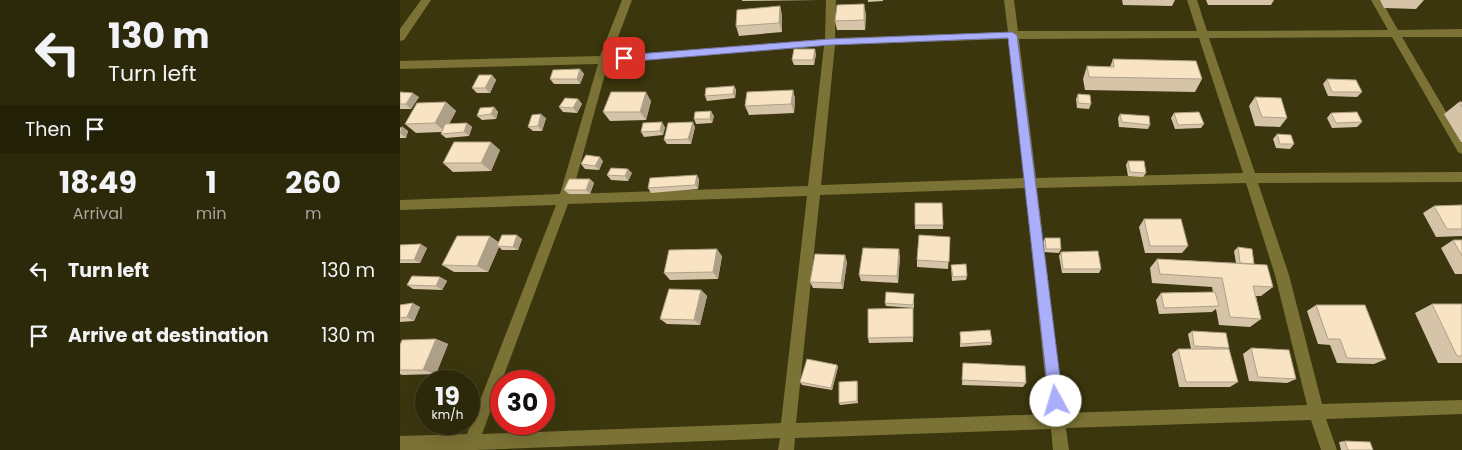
<!DOCTYPE html>
<html lang="en">
<head>
<meta charset="utf-8">
<style>
  :root { --surface:#2c280a; --page:#383418; --text:#f1f3f6; --muted:#a6a69c; --line:#48442b }
  body { margin:0; font-family:Poppins,sans-serif; background:var(--page); color:var(--text); height:100vh; display:flex; flex-direction:column; font-size:19px; white-space:nowrap }
  * { box-sizing:border-box; margin:0 }
  p { font-size:16px; color:var(--muted) }
  .icon { flex:none; width:28px; height:28px; fill:none; stroke:currentColor; stroke-width:2; stroke-linecap:round; stroke-linejoin:round }
  .map { position:relative; flex:1; overflow:hidden }
  .details { display:flex; flex-direction:column; background:var(--surface); width:400px }
  .details>* { flex:none }
  .guide { background:#2c280a; color:var(--text); overflow:hidden }
  .speed { position:absolute; left:15px; top:370px; display:flex; gap:10px; font-size:25px; font-weight:700; text-align:center }
  .speed>* { display:grid; place-content:center; width:65px; height:65px; border-radius:50%; background:var(--surface); box-shadow:0 5px 20px #0002,0 0 0 1px var(--line); line-height:1 }
  .speed small { font-size:12px; font-weight:400 }
  .speed .limit { border:8px solid #d22; background:#fff; color:#111 }
  .pin { position:absolute; display:grid; place-items:center; width:42px; height:42px; color:#fff; margin:-21px; border-radius:10px; box-shadow:0 2px 8px #0006 }
  .me { position:absolute; width:55px; margin:-28px; rotate:354deg; stroke-linejoin:round; filter:drop-shadow(0 0 4px #0008) }
  .turn { display:flex; align-items:center; gap:18px; height:105px; padding:0 25px; font-size:22px }
  .turn .icon { width:65px; height:65px; stroke-width:2.5 }
  .turn b { display:block; font-size:35px; line-height:42px }
  .then { display:flex; align-items:center; height:48px; padding:0 25px; background:#0003; gap:10px; font-size:19px }
  .eta { display:flex; justify-content:space-evenly; align-items:center; height:85px; text-align:center }
  .eta b { font-size:30px; font-weight:700; line-height:35px }
  ul { padding:0; list-style:none }
  li { display:flex; align-items:center; gap:15px; height:65px; padding:0 25px }
  li div { flex:1 }
  li b { display:block; font-size:19px }
  li em { font-style:normal }
  main { display:flex; flex:1; min-height:0 }
  .map>svg:first-child { display:block }
</style>
</head>
<body>
<main>
<section class="details">
<div class="guide">
<div class="turn"><svg class="icon" aria-label="left" viewBox="0 0 24 24"><path d="M17 20v-9H6M10 6l-5 5 5 5"/></svg><div><b>130 m</b>Turn left</div></div>
<div class="then">Then<svg class="icon" aria-label="arrive" viewBox="0 0 24 24"><path d="M6 21V4h12l-3 4 3 4H6"/></svg></div>
</div>
<div class="eta">
<div><b>18:49</b><p>Arrival</p></div>
<div><b>1</b><p>min</p></div>
<div><b>260</b><p>m</p></div>
</div>
<ul>
<li><svg class="icon" aria-label="left" viewBox="0 0 24 24"><path d="M17 20v-9H6M10 6l-5 5 5 5"/></svg><div><b>Turn left</b></div><em>130 m</em></li>
<li><svg class="icon" aria-label="arrive" viewBox="0 0 24 24"><path d="M6 21V4h12l-3 4 3 4H6"/></svg><div><b>Arrive at destination</b></div><em>130 m</em></li>
</ul>
</section>
<div class="map">
<svg width="1062" height="450" viewBox="0 0 1062 450">
  <rect width="100%" height="100%" fill="#3b360d"/>
  <g fill="none" stroke-linecap="round" stroke-linejoin="round">
    <path fill="#7b7235" fill-rule="evenodd" d="M21,0H31L4,40L0,41V29Z
      M222,0H232L211,56L425,39L426,0H436L435,38L608,32L604,0H614L618,31H797L787,0H797L807,31L988,30L971,0H981L998,30L1062,29V37H1002L1062,139V154L1058,152L992,37L809,38L855,173L1062,172V182L858,183L889,275L922,404L1062,400V414L926,419L937,450H921L911,420L666,428L669,450H653L651,429L395,438L394,450H378L380,438L76,450H0V436L67,434L156,205L0,210V200L160,194L198,64L0,69V61L200,56ZM799,38L843,173L636,178L619,39ZM608,39L624,178L421,185L435,45ZM424,46L408,186L172,194L208,63ZM846,183L875,275L907,405L664,413L637,188ZM625,188L649,414L396,423L420,195ZM407,196L381,423L82,434L168,204Z"/>
  </g>
  <path fill="#d5c4a8" d="M342,0H419L342,1Z
    M468,0H483V1L468,2Z
    M722,0H775L772,6L723,5Z
    M806,0H874L871,5H808Z
    M980,0H1024L1016,9L984,8Z
    M380,6L382,16V32L339,36L336,26Z
    M466,14L465,30H437L435,21Z
    M416,54L414,65H394L392,60Z
    M713,59L802,79L795,92L685,90L683,79L687,66L710,67Z
    M180,69L184,74L180,84H154L150,79Z
    M92,75L96,80L90,93H77L72,88Z
    M927,79L962,92L957,97L928,96L923,84Z
    M334,86L336,90L335,98L307,101L305,96Z
    M393,90L395,99L394,113L349,115L345,106Z
    M0,92L19,97L11,109H0Z
    M678,94L691,104L689,109L677,108L676,99Z
    M855,97L887,118L880,127L855,126L849,106Z
    M178,99L182,104L177,113L163,112L159,107Z
    M251,101L246,120L210,121L203,112Z
    M46,102L56,111L49,124L67,123L72,127L69,136L46,138L41,134V132L16,133L5,124Z
    M1059,102H1062V142H1061L1044,114Z
    M94,107L98,112L96,119L82,120L77,116Z
    M774,113L804,124L801,128L775,129L771,118Z
    M931,113L962,122L957,127L932,128L927,118Z
    M720,114L750,125L748,129L719,127L718,118Z
    M314,116L312,123L296,124L294,119Z
    M146,118L142,131H133L128,127Z
    M0,127L8,131L6,138H0Z
    M265,127L263,135L244,137L241,132Z
    M295,127L291,144H267L264,140Z
    M877,134L894,144L890,149L876,148L873,139Z
    M100,150L91,171L53,172L43,163Z
    M203,161L199,170L185,169L181,164Z
    M728,161L746,173L743,177L728,176L726,165Z
    M232,173L228,181L211,180L207,175Z
    M190,179L194,183L190,194H169L164,190Z
    M299,179L298,189L251,193L248,188Z
    M515,203H542L543,229H515Z
    M1062,205V236L1036,237L1023,213L1034,206Z
    M744,219L788,246L782,253H745L739,227Z
    M550,237L548,269L517,267V260Z
    M645,238L661,249L659,253L644,252L643,242Z
    M122,239L118,250H102L99,247L88,272H54L42,265L99,242Z
    M1053,240H1062V274H1055L1041,248Z
    M0,245L27,248L20,263H0Z
    M838,247L854,264L873,287L861,296H856L861,319L850,327L819,325L816,309L812,312L759,314L756,300L761,293L813,292L812,287L752,283L750,268L757,259L836,263L834,251Z
    M661,252L701,269L699,273H662L659,256Z
    M322,256L318,279L270,280L264,273Z
    M500,256L498,283L461,281L459,275Z
    M447,262L443,289L413,288L410,282Z
    M551,265L567,276L566,280L552,281Z
    M40,277L47,281L42,290L13,289L7,285Z
    M301,290L307,296L300,325L267,324L260,319Z
    M514,294V308L486,306L485,303Z
    M1032,304H1062V363H1038L1015,313Z
    M0,305L20,307L14,321L0,322Z
    M916,305L986,359L974,364L937,363L930,345L918,344L907,311Z
    M513,308V342L469,343L468,338Z
    M792,331L829,348L828,349L838,382L830,387H779L772,354L778,349H791L788,334Z
    M560,332L592,342L591,345L560,347Z
    M36,339L48,344L36,374L2,375L0,374V345Z
    M851,348L896,379L887,383L849,381L843,354Z
    M563,363L626,383L623,387L562,385Z
    M437,365L438,367L432,390L402,385L400,382Z
    M458,383V403L440,405L439,403Z
    M945,441L973,450H941L939,442Z"/>
  <path fill="#aea088" d="M464,4L466,14L465,30L464,20Z
    M380,6L382,16V32L379,23Z
    M415,49L416,54L414,65L413,60Z
    M180,69L184,74L180,84L177,79Z
    M92,75L96,80L90,93L85,88Z
    M334,86L336,90L335,98L333,94Z
    M393,90L395,99L394,113L391,104Z
    M246,92L251,101L246,120L240,112Z
    M13,93L19,97L11,109L6,104Z
    M178,99L182,104L177,113L173,108Z
    M46,102L56,111L45,132L35,123Z
    M94,107L98,112L96,119L91,114Z
    M311,111L314,116L312,123L310,119Z
    M141,114L146,118L142,131L138,126Z
    M262,122L265,127L263,135L260,131Z
    M293,122L295,127L291,144L288,139Z
    M67,123L72,127L69,136L64,132Z
    M2,126L8,131L6,138L0,133Z
    M91,142L100,150L91,171L81,163Z
    M200,157L203,161L199,170L195,166Z
    M228,169L232,173L228,181L225,176Z
    M297,175L299,179L298,189L295,185Z
    M190,179L194,183L190,194L186,190Z
    M117,235L122,239L118,250L113,247Z
    M90,236L100,243L97,246L99,247L88,272L77,266Z
    M21,244L27,248L20,263L14,260Z
    M317,249L322,256L318,279L313,272Z
    M499,249L500,256L498,283L497,276Z
    M445,255L447,262L443,289L441,283Z
    M40,277L47,281L42,290L36,286Z
    M301,290L307,296L300,325L294,320Z
    M13,303L20,307L14,321L7,317Z
    M36,339L48,344L36,374L23,370Z
    M437,365L438,367L432,390L431,388Z
    M457,381L458,383V403L457,401Z"/>
  <path fill="#f8e4c3" stroke="#aea088" d="M464,4V20L435,21L437,5Z
    M380,6L379,23L336,26L337,10Z
    M394,49H415L413,60H392Z
    M713,59L796,61L802,79L689,77L687,66L714,67Z
    M180,69L177,79H150L153,70Z
    M79,75H92L85,88H72Z
    M927,79L956,80L962,92H932Z
    M334,86L333,94L305,96L306,88Z
    M393,90L391,104L345,106L347,92Z
    M0,92L13,93L6,104H0Z
    M211,92H246L240,112H203Z
    M678,94L690,95L691,104L678,103Z
    M855,97L881,98L887,118L862,117Z
    M165,98L178,99L173,108L159,107Z
    M46,102L35,123L5,124L17,103Z
    M1059,102H1062V107Z
    M94,107L91,114L77,116L80,108Z
    M311,111L310,119H294L295,112Z
    M799,112L804,124L778,125L774,113Z
    M957,112L962,122L936,123L931,113Z
    M141,114L138,126L128,127L132,115Z
    M720,114L749,116L750,125L722,122Z
    M262,122L260,131L241,132L243,123Z
    M293,122L288,139L264,140L268,123Z
    M67,123L64,132L41,134L45,124Z
    M877,134L891,135L894,144H880Z
    M54,142H91L81,163H43Z
    M186,155L200,157L195,166L181,164Z
    M728,161H744L746,173L730,172Z
    M211,168L228,169L225,176L207,175Z
    M297,175L295,185L248,188L250,178Z
    M169,179H190L186,190H164Z
    M515,203H542L543,225H515Z
    M1062,205V229H1047L1034,206Z
    M744,219H781L788,246H750Z
    M102,235H117L113,247L97,246Z
    M519,235L550,237L549,262L517,260Z
    M57,236H90L77,266L42,265Z
    M645,238H660L661,249H646Z
    M1053,240H1062V256Z
    M21,244L14,260H0V245Z
    M838,247L852,249L854,264L840,263Z
    M463,248L499,249L497,276L459,275Z
    M317,249L313,272L264,273L269,250Z
    M698,251L701,269H663L661,252Z
    M415,254L445,255L441,283L410,282Z
    M757,259L867,265L873,287L853,286L861,319L830,317L822,278L760,274Z
    M566,264L567,276L553,277L551,265Z
    M12,276L40,277L36,286L7,285Z
    M269,289L301,290L294,320L260,319Z
    M486,292L514,294L513,305L485,303Z
    M815,292L819,306L764,308L761,293Z
    M13,303L7,317L0,318V305Z
    M1032,304H1062V356H1057Z
    M916,305H965L986,359L947,358L940,339H928Z
    M513,308V337L468,338V309Z
    M590,330L592,342L561,344L560,332Z
    M792,331L826,333L829,348L794,346Z
    M36,339L23,370H0V345L2,340Z
    M851,348L889,350L896,379L858,377Z
    M778,349H829L838,382H786Z
    M407,359L437,365L431,388L400,382Z
    M563,363L625,366L626,383L562,380Z
    M457,381V401L439,403V382Z
    M945,441L970,442L973,450H948Z"/>
  <path fill="#abaffb" stroke="#6f72a3" d="M612,32L617,35L663,401L661,406L656,408L651,406L649,401L608,38L430,45L224,62L219,58L224,55L430,39Z"/>
</svg>
<div class="speed"><div>19<small>km/h</small></div><div class="limit">30</div></div>
<div class="pin" style="left:224px;top:58px;background:#d93025"><svg class="icon" aria-label="arrive" viewBox="0 0 24 24"><path d="M6 21V4h12l-3 4 3 4H6"/></svg></div>
<svg class="me" style="left:656px;top:401px" viewBox="-20 -20 40 40"><circle r="19" fill="#fff"/><path d="M0-13L10 11 0 6-10 11z" fill="#abaffb"/></svg>
</div>
</main>
</body>
</html>
